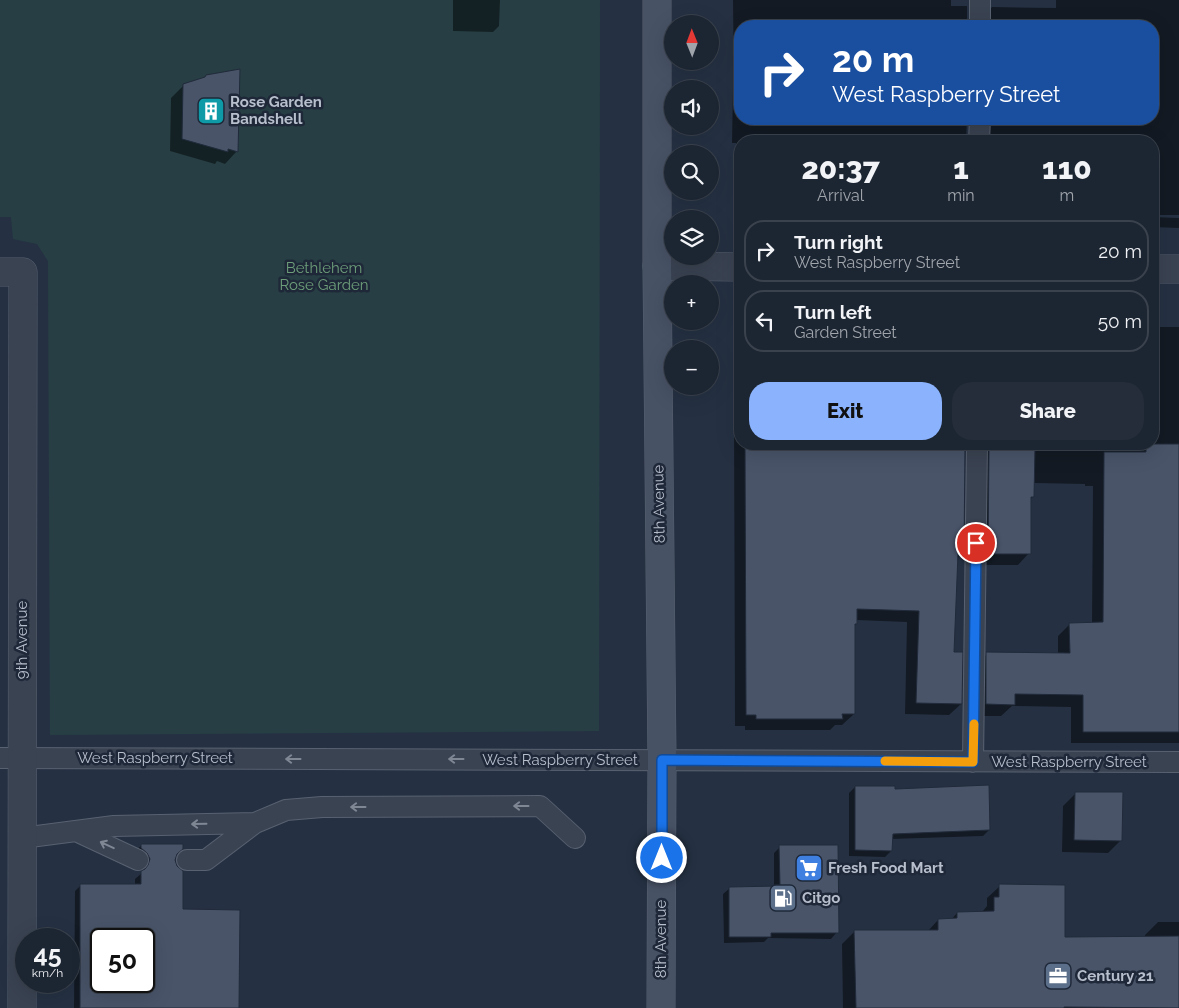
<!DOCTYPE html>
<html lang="en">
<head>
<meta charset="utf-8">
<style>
  :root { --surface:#1c2532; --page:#252d3a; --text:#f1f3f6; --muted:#a0a5ac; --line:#3a424d; --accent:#8bb3fd }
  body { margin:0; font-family:Raleway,sans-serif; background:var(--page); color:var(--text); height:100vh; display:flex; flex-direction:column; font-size:19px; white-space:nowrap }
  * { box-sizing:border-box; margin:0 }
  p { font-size:16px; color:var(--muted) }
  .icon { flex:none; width:28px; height:28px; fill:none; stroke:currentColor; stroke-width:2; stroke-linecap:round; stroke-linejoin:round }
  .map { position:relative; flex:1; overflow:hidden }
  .drawer { position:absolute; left:734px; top:135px; width:425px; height:315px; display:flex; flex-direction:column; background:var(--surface); border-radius:20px; box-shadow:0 5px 20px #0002,0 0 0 1px var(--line) }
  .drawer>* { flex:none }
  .guide { position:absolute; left:734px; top:20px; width:425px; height:105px; border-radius:20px; box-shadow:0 5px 20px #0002,0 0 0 1px var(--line); background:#1a4fa0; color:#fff; overflow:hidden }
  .needle { width:32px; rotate:359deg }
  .buttons { position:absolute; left:664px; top:15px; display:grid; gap:10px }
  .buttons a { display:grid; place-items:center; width:55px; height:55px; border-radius:50%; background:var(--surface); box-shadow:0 5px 20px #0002,0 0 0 1px var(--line); font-size:25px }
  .speed { position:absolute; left:15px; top:928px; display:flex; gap:10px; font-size:25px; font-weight:700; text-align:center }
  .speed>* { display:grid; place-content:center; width:65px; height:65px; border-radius:50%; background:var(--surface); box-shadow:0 5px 20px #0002,0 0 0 1px var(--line); line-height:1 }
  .speed small { font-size:12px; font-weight:400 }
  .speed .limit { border:2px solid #111; border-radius:8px; background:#fff; color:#111 }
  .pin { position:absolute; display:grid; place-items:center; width:42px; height:42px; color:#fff; margin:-21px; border:2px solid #fff; border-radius:50%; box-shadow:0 1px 5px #0007 }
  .me { position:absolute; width:55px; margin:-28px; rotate:0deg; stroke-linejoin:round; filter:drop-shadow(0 0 4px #0008) }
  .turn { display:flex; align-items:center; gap:18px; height:105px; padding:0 15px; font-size:22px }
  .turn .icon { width:65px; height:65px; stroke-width:2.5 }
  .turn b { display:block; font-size:35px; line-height:42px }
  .eta { display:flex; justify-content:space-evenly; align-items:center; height:85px; text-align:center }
  .eta b { font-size:30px; font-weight:800; line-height:35px }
  .action { display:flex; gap:10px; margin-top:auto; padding:10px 15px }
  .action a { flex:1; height:58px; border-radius:20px; background:var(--accent); color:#111; font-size:20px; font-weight:800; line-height:58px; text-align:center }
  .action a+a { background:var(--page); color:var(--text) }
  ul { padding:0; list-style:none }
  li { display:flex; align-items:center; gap:15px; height:62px; margin:0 10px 8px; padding:0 5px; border:2px solid var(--line); border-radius:20px }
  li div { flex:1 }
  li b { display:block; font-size:19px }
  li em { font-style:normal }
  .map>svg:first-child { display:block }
</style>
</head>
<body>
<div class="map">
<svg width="1179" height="1008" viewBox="0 0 1179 1008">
  <rect width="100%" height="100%" fill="#253143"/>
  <path fill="#273f44" d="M0,0H600L599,731L50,735L48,261L37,244L13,239L11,217H0Z"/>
  <path fill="#0007" fill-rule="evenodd" d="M453,0H500L499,26L493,32L453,31Z
    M733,0H951V6H967V26H740V119H967L966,141H740V222L736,223V143H732L733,89L734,88Z
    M1056,0H1179V215H1152V141H980L975,120L970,119H1152V26H981V18L992,7L1056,8Z
    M184,85L237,151L225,164L217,161L215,164L170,151L171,98Z
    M1152,217L1179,218V228L1152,227Z
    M1152,327H1179V743H1071V707L1012,706L1001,716H974L975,666L987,654L1058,655V636L1070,624H1092L1093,486H1085V484L1033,483V496L1030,500L1029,553L1018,565H976L977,461L989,449L1011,450V444H1152Z
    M740,336V444H954L962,553L956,560L953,653L961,704L949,715L905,714L907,622L856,620V624L854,626V714L842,725H835L830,730H745V726H735L734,414L735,413L736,340Z
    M855,787L893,790L989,830L983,836L891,839V851L885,857L849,856V793Z
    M1076,793L1121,840L1108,853L1062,852L1063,806Z
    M142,845L175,855L174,861L182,911L238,1008H74L75,891L81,885H135V879L143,872L144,866L135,851ZM101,939H144V981H101Z
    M780,847L837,932L831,939L768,938L764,942L724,943L723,894L730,888H774V853Z
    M1000,886L1064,938H1145V935L1158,922H1179V1008H843L842,944L855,931L927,932L938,920H951L957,913L982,912L987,906V898Z"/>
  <path fill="#495469" stroke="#202a3a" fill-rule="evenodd" d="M240,69L238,152L228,149V152L182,139L183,84L205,77L206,75Z
    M745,444H955V447L965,448L964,554H958L954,652H963L962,704L916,703L919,611L857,609V624H855V714H842L843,719H756V715H746Z
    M1146,444H1179V732H1083V695L1015,694V705L986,704V652L1070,653L1069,623L1103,622L1104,452H1146Z
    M989,448L1035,449L1034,497H1031V554H988Z
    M989,785L990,830L893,834L892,851L855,850V786H895V789Z
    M1075,792H1123L1122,841L1074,840Z
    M141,844H183V849L177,854L175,860L177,866L183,871V909L240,910L239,1008H80V884H141V871L145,869L148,865L150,859L147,853L141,848ZM101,939H144V981H101Z
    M779,845H838L839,933H771V937H729V887L780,886Z
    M999,884L1065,885V937L1179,936V1008L1064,1007V1008H856L854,930H938V919L957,918V912L994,911V897H999Z"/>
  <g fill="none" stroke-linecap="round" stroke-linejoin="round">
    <g stroke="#586170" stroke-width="22">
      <path id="lane" d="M980,26V0
        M979,141L980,119
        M0,758L1179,762
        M973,762L977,444
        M76,831L138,860
        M22,838L114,826L255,823L286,810L322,807L540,806L575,838
        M187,860H206L255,823"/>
    </g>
    <g stroke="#586170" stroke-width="29">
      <path id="street" d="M657,266L740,267
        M1152,269H1179
        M0,272H23L22,1008"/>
    </g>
    <g stroke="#586170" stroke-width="29">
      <path id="secondary" d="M657,0V266L662,760L661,1008"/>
    </g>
    <use href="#lane" stroke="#3a4352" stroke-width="20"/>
    <use href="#street" stroke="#3a4352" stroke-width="28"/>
    <use href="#secondary" stroke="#475265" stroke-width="28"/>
  </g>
  <defs><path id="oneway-shaft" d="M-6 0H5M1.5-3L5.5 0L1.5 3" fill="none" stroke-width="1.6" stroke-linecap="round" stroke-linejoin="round" transform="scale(1.25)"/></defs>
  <g stroke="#7f8795">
    <use href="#oneway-shaft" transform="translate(293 759) rotate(-180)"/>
    <use href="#oneway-shaft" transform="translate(456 759) rotate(-180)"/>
    <use href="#oneway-shaft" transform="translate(521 806) rotate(180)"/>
    <use href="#oneway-shaft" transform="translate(358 807) rotate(180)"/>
    <use href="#oneway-shaft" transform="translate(199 824) rotate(179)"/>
    <use href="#oneway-shaft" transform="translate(107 845) rotate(-155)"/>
  </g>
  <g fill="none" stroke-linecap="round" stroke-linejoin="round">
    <g stroke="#114b97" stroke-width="12">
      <path id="route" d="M662,858V760L973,762L976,543"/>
    </g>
    <use href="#route" stroke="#1a73e8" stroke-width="9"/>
    <path stroke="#f59e0b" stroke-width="9" d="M885,761L973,762L974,724"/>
  </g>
  <defs>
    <g id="building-square" transform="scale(1.4375)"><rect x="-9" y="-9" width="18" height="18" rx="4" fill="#0f9aa8" stroke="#1e2838"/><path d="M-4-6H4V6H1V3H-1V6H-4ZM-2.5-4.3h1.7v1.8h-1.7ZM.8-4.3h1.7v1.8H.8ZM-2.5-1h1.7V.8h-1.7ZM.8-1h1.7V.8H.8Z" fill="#fff"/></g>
    <g id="supermarket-square" transform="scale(1.4375)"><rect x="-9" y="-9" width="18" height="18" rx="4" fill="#3f7fe0" stroke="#1e2838"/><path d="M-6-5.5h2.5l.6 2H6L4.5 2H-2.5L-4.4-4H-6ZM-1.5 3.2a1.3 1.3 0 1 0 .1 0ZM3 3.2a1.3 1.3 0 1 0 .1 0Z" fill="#fff"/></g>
    <g id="fuel-square" transform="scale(1.4375)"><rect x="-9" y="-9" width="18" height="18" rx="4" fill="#5c6f8a" stroke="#1e2838"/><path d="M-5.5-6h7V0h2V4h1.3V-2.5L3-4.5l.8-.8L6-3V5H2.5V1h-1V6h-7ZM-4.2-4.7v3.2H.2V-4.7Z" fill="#fff"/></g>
    <g id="office-square" transform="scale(1.4375)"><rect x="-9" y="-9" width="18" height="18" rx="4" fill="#5c6f8a" stroke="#1e2838"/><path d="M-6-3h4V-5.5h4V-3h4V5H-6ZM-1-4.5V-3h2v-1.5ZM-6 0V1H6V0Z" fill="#fff"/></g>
  </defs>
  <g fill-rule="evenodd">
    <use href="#building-square" x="211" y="111"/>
    <use href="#supermarket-square" x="809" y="868"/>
    <use href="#fuel-square" x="783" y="898"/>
    <use href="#office-square" x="1058" y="976"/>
  </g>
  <g text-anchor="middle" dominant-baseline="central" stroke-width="5" stroke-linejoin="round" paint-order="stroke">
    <g font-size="15" font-weight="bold" fill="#b7becc" stroke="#1e2838" text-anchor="start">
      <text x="230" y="102">Rose Garden<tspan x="230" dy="17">Bandshell</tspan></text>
      <text x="828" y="868">Fresh Food Mart</text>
      <text x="802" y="898">Citgo</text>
      <text x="1077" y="976">Century 21</text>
    </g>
    <g font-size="15" fill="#6d9e7a" stroke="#1e2838">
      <text x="324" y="268">Bethlehem<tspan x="324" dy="17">Rose Garden</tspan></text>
    </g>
    <g font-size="15" fill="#b7becc" stroke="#1e2838">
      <text transform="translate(659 504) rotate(-91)">8th Avenue</text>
      <text transform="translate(22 640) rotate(-90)">9th Avenue</text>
      <text x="155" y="758">West Raspberry Street</text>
      <text x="560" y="760">West Raspberry Street</text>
      <text x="1069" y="762">West Raspberry Street</text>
      <text transform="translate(661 939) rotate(-90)">8th Avenue</text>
    </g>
  </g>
</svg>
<div class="buttons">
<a><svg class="needle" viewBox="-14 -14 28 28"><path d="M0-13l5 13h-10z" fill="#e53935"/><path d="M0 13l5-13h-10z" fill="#a0a5ac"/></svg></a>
<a><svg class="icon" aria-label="sound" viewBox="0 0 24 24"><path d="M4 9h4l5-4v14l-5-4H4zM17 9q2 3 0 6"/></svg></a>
<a><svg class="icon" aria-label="search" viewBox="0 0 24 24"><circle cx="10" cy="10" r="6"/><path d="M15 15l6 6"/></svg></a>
<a><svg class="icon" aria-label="layers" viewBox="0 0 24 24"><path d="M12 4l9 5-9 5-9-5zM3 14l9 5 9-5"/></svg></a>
<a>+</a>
<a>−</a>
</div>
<div class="speed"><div>45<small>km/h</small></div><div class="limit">50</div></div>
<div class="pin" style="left:976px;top:543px;background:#d93025"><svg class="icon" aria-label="arrive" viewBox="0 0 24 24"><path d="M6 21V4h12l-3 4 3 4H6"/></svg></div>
<svg class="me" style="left:662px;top:858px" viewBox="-20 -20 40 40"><circle r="17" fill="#1a73e8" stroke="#fff" stroke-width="3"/><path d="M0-11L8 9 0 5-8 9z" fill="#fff"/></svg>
<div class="guide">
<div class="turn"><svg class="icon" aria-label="right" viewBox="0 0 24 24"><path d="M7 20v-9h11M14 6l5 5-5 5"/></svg><div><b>20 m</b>West Raspberry Street</div></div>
</div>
<section class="drawer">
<div class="eta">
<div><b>20:37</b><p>Arrival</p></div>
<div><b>1</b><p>min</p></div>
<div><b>110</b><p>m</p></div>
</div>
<ul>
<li><svg class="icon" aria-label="right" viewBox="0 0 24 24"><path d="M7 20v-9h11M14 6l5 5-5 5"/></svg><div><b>Turn right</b><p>West Raspberry Street</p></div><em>20 m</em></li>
<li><svg class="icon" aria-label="left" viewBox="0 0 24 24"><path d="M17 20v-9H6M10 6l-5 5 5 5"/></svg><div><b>Turn left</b><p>Garden Street</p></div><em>50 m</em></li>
</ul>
<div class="action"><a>Exit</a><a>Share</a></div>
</section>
</div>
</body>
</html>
